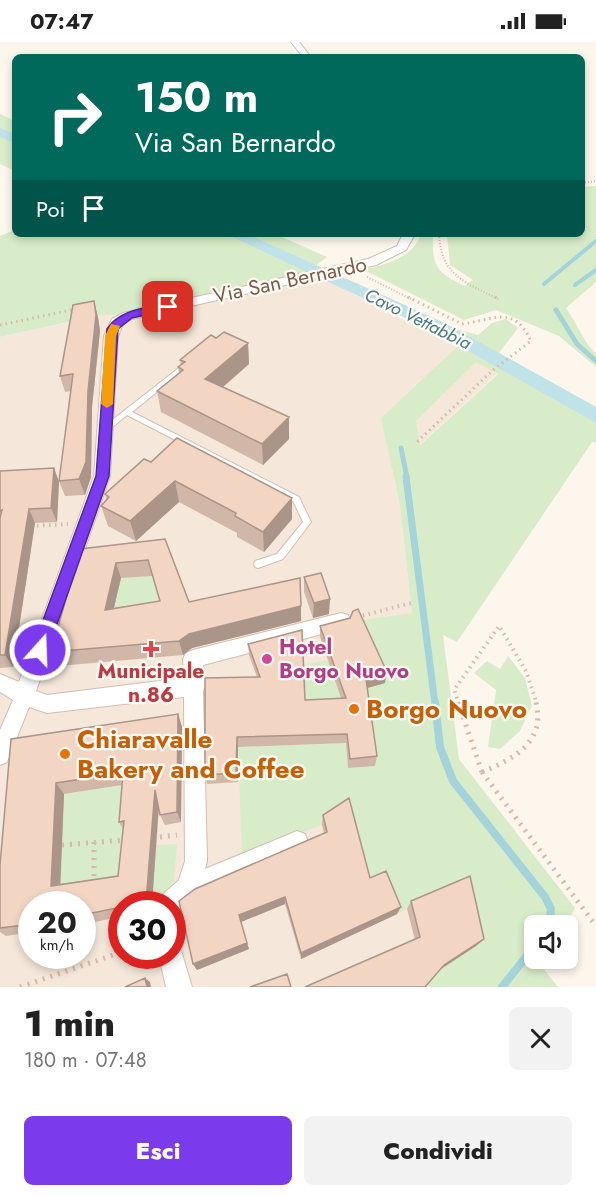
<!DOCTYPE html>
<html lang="it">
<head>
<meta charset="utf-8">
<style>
  :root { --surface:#fff; --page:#f2f2f2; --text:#222; --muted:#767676; --accent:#7c3aed }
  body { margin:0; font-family:Jost,sans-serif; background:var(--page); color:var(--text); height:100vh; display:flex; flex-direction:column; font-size:22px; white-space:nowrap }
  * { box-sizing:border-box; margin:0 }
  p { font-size:20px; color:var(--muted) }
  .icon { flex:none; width:33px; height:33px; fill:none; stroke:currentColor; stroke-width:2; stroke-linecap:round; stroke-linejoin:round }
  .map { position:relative; height:945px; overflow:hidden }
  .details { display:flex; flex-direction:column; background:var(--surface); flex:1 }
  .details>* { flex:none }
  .guide { position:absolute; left:12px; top:12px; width:573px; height:183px; border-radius:9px; box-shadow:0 3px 9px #0003; background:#00695c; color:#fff; overflow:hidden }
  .tools { position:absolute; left:524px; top:873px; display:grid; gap:12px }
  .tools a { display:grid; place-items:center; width:54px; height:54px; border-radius:9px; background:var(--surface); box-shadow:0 3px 9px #0003; font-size:30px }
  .speed { position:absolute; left:18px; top:849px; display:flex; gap:12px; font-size:30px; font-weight:700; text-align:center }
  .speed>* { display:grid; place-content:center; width:78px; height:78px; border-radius:50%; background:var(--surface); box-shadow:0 3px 9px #0003; line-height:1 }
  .speed small { font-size:15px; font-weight:400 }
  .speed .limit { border:9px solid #d22; background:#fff; color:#111 }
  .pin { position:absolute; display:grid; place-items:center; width:51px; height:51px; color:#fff; margin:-26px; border-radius:12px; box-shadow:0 3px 9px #0006 }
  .me { position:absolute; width:66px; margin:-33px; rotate:20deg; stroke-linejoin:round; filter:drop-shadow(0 0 4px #0008) }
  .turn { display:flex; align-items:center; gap:21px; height:126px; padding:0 24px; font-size:27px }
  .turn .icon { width:78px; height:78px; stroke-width:2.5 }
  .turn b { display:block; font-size:42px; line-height:51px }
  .then { display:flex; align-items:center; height:57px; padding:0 24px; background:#0003; gap:12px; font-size:22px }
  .round { display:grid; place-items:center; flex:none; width:63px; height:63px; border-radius:9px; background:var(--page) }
  .headline { display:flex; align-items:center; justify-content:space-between; height:102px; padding:0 24px }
  h1 { font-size:36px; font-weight:800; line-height:45px }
  .action { display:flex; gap:12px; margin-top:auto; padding:12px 24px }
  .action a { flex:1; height:69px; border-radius:9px; background:var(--accent); color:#fff; font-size:24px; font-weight:800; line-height:69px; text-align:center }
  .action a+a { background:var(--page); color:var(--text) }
  .status { display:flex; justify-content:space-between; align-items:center; height:42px; padding:0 30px; background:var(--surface); direction:ltr }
  .status svg { height:16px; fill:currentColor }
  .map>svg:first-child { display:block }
</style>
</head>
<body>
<div class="status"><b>07:47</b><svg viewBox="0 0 49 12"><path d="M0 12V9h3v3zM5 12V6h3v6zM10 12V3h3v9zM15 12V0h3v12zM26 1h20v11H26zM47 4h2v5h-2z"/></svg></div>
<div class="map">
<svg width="596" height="945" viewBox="0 0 596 945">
  <rect width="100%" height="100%" fill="#fdf6ec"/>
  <path fill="#f5e8da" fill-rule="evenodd" d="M308,229L457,305L498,331L392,428L400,464L430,730L521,902L558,945H0V295ZM32,862H82V914H32ZM122,862H172V914H122Z"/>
  <path fill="#d8ecc9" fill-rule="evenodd" d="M0,72L15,79V129L0,122Z
    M596,144V240L566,266C577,281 583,299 596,312V325L559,294L496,268L464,278L364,228C387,221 412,217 421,192H433C432,224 436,231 465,244L473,238L450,223L447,192H582V145Z
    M15,188V192H275L327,215L304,233L127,272L96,274L0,295V194Z
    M506,277L518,286L499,311L596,365V401L592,400L457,600L443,593L459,717L575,866L566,883L534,884V916L548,917L542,925L558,945H424L438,929L407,867L397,872L383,838L367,841L348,766L322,783L242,813L238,705L334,702L304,669L302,623L328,618L340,651L348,725L375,724L356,579L412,571L400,464L381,376L457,305L460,288L478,293L492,281ZM476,320L498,332L420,403L416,379Z
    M152,534L162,568L112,576L121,536Z
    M508,614L525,636L532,664L520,689L500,707L488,705L496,648L474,631L487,619L500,627Z
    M129,742L156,803L177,802L174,839L156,862L124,842L60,852L64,752Z"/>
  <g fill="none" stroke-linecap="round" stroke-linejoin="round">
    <path stroke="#a5d3da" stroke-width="4" d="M544,242L596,199
      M575,243L596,228"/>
    <path stroke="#a5d3da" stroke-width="5" d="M556,268L577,302L596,319
      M401,406L407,436"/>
    <path stroke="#a5d3da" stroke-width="7" d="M406,435L435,662"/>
    <path stroke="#a5d3da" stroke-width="8" d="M435,660L440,705L453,739L545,855L551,867L549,884
      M502,945L534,905"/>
    <path fill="#bfe3e8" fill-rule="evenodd" d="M0,86L15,92V101L0,95Z
      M226,192H247L445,281L596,365V381L433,289Z"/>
    <g stroke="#d1beb0" stroke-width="2">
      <path id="service" d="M184,322H186L189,324L132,370L299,455L311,480L283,517L258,526L255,525L254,522L255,519L277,512L303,480L293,459L127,373L109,388L106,389L102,386Z"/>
    </g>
    <g stroke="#d1beb0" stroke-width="2">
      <path id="minor" d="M291,0H299L311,15H303Z
        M403,192H415L406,208L376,223L132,277L123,282L118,294L110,434L36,649L47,653L184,636L183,617L186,611L193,608L341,571L348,573L350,579L348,585L341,587L203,623L206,644L203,649L207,819L205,827L297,789L305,792L308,800L305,808L197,853L172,872V862H157L161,854L179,838L185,819L184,655L47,671L29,665L7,720L0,723V688L13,658L0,650V632L19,640L94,434L104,294L112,277L123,271L368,217L397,204Z
        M172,902L180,905L192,945H166L159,914H172Z"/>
    </g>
    <path stroke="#d9b8a5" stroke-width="2" stroke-dasharray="1 2" stroke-linecap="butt" d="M582,141L596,139
      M439,192C441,234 465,240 498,257
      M367,235L411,257"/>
    <path stroke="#d9b8a5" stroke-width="3" stroke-dasharray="1.5 4" stroke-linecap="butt" d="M408,255L462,282C493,278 514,262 531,299L493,328L417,400
      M495,255L498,257
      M0,283L76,267"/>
    <path stroke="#d9b8a5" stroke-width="4" stroke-dasharray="1.5 4.5" stroke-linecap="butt" d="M31,484L68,482
      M357,575L411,561
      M459,662L454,648L499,584L526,629L537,662"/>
    <path stroke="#d9b8a5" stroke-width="5" stroke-dasharray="2 6" stroke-linecap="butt" d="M458,660L482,730
      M482,730L596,884
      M482,730C513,717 546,701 536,660
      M152,796L177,793
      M94,800V840
      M62,803L126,798
      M20,945L122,910"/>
    <use href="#service" fill="#fff" fill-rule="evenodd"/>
    <use href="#minor" fill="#fff" fill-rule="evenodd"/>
  </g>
  <path fill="#d1b7a8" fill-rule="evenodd" d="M98,275L100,289L92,365L91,435L85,453L65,454L59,439L71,349L65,350L60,334Z
    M216,296L248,301L249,322L223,345L289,397L263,423L161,370L157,349L179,331L178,325L181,323L180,318Z
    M151,420L292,456V477L264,510L237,495V491L179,460L136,499L108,484L101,464L107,458L105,452Z
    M54,426L59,440L57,480L35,481L13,625L0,626V429Z
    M165,497L189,560L301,564V579L192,606L183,613L59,624L51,610L80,507ZM152,534L160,559L114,566L121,536Z
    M304,535L329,572L313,576L304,550Z
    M320,584L385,641L367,646L377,714L375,724L348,726L346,701L238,705V740L207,742L205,733L257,635L249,613L248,602L305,658L341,656L320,595Z
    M178,672L182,685L181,780L165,783L160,773L159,767L152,862H122V874L82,883V862H32V890L6,894L0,890V823L11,697ZM122,743L119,780L123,787L118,834L60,842L64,752Z
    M323,773L397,872L301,917L285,862L241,880L249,907L197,928L193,922L324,791L322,783Z
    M411,859L484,897L476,904L440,927L415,898L407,867Z"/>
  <path fill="#aa9588" d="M94,259L98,275L100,289L92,365L91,435L85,453L79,437L88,349Z
    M248,301L249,322L208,358L205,337Z
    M289,375V397L263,423L262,402Z
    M54,426L59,440L57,480L51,466Z
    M175,439L179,460L136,499L130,479Z
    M292,456V477L264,510L263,490Z
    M29,467L35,481L13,625L5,613Z
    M116,521L121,536L110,582L105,568Z
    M330,557L329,572L313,576L314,561Z
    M301,564V579L192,606L183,613L179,599L189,592Z
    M387,630L385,641L364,647L366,637Z
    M178,672L182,685L181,780L177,770Z
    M237,695L238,705V740L236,731Z
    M56,741L64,752L60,852L51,844Z
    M155,748L159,759L152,862H148L146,860Z
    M285,855V862L241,880L239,873Z
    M401,865L397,872L301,917V911Z
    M484,897L476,904L438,929L444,923Z
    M247,901L249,907L197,928L193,922Z
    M145,936L150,940L151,945H147Z"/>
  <path fill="#f3d5c3" stroke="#aa9588" stroke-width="1.5" fill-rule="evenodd" d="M94,259L96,273L88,349L86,420L79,437L59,439L73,332L60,334L73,263Z
    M224,290L248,301L205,337L289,375L262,402L157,349L183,328L178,325L185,320L180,318L211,293L216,296Z
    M177,396L292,456L263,490L235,474L236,471L175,439L130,479L101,464L109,455L105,452L144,417L151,420Z
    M54,426L51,466L29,467L5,613H0V476L2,468L0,469V429Z
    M165,497L189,560L300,536L301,564L189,592L179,599L51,610L80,507ZM148,518L160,559L105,568L116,521Z
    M321,531L330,557L314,561L304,535Z
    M358,567L387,630L366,637L377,714L350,717L347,692L237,695L236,731L205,733V636L260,635L248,602L302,588L305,658L346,656L320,584L350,576L353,569Z
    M178,672L177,770L160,773L155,748L146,860L133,862H122V865L82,873V862H32V882L0,886V823L11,697ZM123,731L119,780L124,779L118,834L51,844L56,741Z
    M349,756L370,836L386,829L401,865L301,911L285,855L239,873L247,901L193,922L179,859L195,847L327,790L323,773Z
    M470,834L484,897L444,923L425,945H305L420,895L411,859Z
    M287,932L291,945H250Z
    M145,936L147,945H125Z"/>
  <path fill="#7c3aed" stroke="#51269a" stroke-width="1.5" d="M168,261L174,265L172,267L132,276L118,287L109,434L48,608L45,613H34L32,608L96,434L107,287C120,267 147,266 168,261Z"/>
  <path fill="#f59e0b" d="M111,282L120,284L116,294L113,362L107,366L101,362L105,294Z"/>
  <path fill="#e0444e" stroke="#fffaf3" stroke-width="2" d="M148 598h6v6h6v6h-6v6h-6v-6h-6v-6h6z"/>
  <circle fill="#d1479c" stroke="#fffaf3" stroke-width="2" cx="267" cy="617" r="6"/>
  <g fill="#e8710a" stroke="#fffaf3" stroke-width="2">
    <circle cx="354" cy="667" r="6"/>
    <circle cx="65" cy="712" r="6"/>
  </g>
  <g text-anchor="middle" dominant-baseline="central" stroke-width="4.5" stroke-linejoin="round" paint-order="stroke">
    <g font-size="18" font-style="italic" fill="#437c86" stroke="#fffaf3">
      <text transform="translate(418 277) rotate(26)">Cavo Vettabbia</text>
    </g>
    <g font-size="21" fill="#7a5c4d" stroke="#fffaf3">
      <text transform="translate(290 238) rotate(-12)">Via San Bernardo</text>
    </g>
    <g font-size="21" font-weight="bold" fill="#b23c85" stroke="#fffaf3" text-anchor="start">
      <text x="279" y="605">Hotel<tspan x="279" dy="24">Borgo Nuovo</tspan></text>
    </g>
    <g font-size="21" font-weight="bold" fill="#be3a42" stroke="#fffaf3">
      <text x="151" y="629">Municipale<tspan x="151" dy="24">n.86</tspan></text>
    </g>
    <g font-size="26" font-weight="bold" fill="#c56008" stroke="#fffaf3" text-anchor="start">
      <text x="366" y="667">Borgo Nuovo</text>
      <text x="77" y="697">Chiaravalle<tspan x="77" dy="30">Bakery and Coffee</tspan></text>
    </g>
  </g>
</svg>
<div class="tools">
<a><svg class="icon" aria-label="sound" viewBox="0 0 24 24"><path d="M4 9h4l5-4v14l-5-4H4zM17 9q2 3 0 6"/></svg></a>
</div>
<div class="speed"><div>20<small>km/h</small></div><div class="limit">30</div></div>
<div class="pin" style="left:168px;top:265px;background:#d93025"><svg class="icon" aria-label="arrive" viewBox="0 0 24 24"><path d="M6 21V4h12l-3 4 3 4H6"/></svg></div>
<svg class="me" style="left:40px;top:608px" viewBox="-20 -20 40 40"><circle r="17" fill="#7c3aed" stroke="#fff" stroke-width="3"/><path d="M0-11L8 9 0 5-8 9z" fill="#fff"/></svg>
<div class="guide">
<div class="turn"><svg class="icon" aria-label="right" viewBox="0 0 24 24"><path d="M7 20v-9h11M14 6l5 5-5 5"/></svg><div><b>150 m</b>Via San Bernardo</div></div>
<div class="then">Poi<svg class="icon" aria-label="arrive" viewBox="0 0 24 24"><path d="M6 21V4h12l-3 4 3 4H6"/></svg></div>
</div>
</div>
<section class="details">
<div class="headline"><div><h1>1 min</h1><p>180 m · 07:48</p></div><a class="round"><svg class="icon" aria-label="close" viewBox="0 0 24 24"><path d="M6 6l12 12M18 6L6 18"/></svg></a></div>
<div class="action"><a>Esci</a><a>Condividi</a></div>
</section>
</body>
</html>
